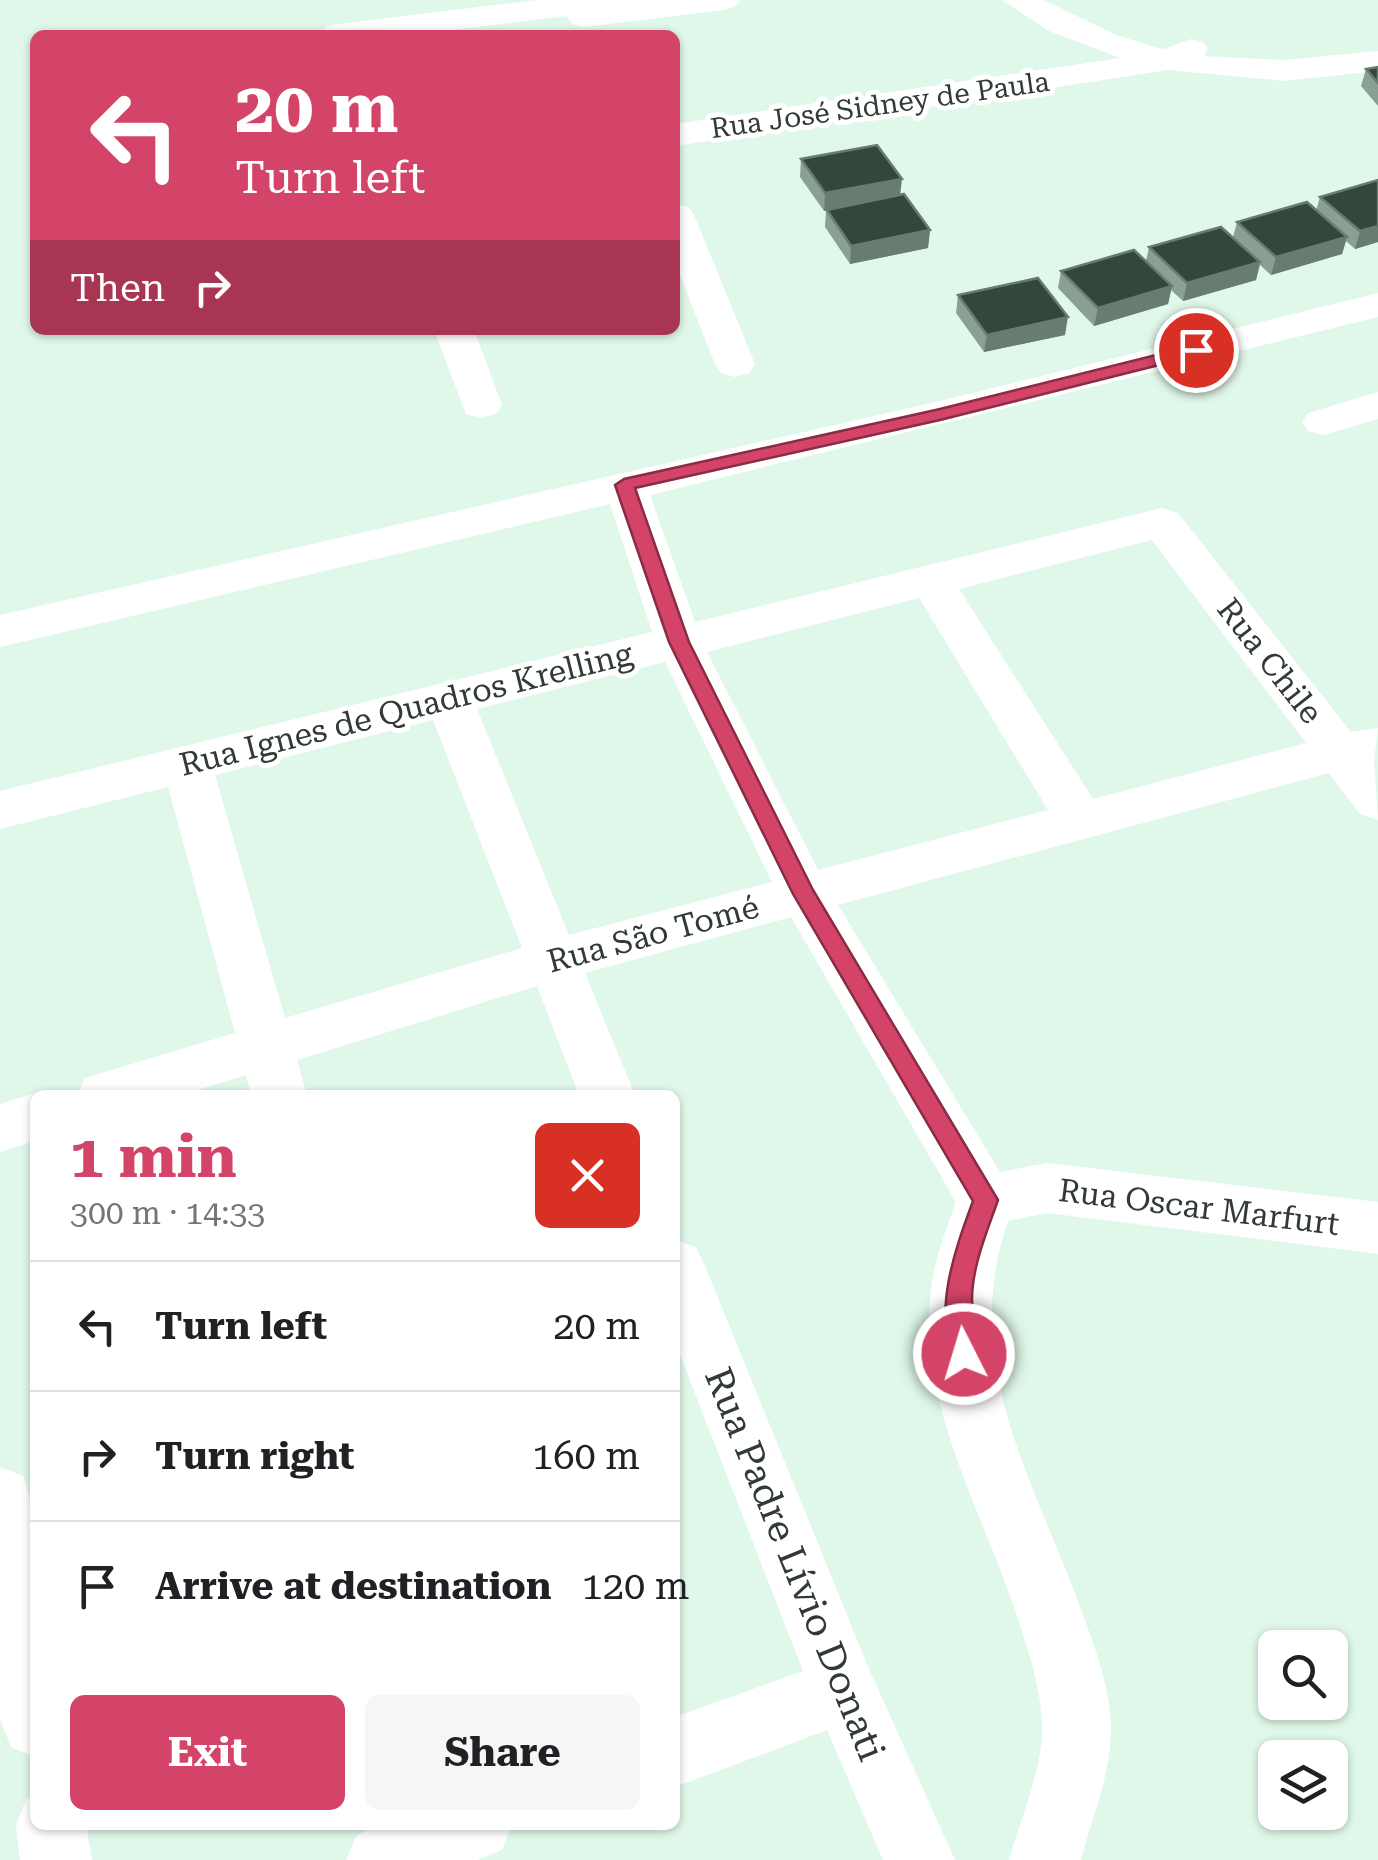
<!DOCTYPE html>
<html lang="en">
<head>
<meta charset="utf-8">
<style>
  :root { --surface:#fff; --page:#f6f6f6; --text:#202124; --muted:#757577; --line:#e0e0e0; --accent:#d34468 }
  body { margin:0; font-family:"Roboto Serif",serif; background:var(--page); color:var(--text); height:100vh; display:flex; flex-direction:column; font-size:38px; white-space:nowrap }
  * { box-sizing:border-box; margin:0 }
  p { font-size:32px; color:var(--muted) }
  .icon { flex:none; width:55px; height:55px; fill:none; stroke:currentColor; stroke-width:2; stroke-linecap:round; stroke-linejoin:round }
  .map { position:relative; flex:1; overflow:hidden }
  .sheet { position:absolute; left:30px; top:1090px; width:650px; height:740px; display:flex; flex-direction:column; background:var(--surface); border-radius:15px; box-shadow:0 2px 8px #0004 }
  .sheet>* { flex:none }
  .banner { position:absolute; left:30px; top:30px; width:650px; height:305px; border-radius:15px; box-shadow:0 2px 8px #0004; background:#d34468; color:#fff; overflow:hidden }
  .tools { position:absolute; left:1258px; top:1630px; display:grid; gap:20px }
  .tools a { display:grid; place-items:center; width:90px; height:90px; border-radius:15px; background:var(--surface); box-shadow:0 2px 8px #0004; font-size:50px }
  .pin { position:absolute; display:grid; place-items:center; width:85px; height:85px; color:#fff; margin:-42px; border:5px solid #fff; border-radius:50%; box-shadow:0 2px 10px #0007 }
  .me { position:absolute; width:110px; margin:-55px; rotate:355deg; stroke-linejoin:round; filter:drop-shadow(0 0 8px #0008) }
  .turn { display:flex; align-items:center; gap:35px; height:210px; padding:0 40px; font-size:45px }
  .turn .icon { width:130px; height:130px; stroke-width:2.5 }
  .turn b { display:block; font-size:70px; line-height:85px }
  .then { display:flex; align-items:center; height:95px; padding:0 40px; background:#0003; gap:20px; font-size:38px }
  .round { display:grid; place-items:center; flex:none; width:105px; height:105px; border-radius:15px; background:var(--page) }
  .head { display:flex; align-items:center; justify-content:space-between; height:170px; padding:0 40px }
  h1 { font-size:60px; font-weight:700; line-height:75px; color:var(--accent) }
  .button { display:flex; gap:20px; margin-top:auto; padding:20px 40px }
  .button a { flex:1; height:115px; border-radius:15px; background:var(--accent); color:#fff; font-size:40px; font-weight:700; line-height:115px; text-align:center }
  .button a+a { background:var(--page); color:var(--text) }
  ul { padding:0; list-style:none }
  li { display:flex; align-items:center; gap:30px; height:130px; padding:0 40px; border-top:2px solid var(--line) }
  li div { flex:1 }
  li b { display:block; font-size:38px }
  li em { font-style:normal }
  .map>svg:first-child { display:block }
</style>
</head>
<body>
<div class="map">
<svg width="1378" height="1860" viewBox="0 0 1378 1860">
  <rect width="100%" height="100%" fill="#e0f8ea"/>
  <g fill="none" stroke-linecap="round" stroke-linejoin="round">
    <path fill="#fff" fill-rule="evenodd" d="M536,0H740L735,7L723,10L584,27L572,24L567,16L414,35L321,34L326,27L338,24Z
      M1002,0H1044L1116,35L1155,47L1164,49L1191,39L1203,42L1208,49L1204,56L1284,60L1378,51V71L1284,81L1168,70L675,146V124L1120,58L1049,31Z
      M675,204L688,207L694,215L755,364L749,373L735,377L721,373L715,364L675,263Z
      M1378,293V317L650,495L695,622L1162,508L1178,513L1351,732L1378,728L1374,761L1378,820L1360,814L1329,773L838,905L1000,1172L1047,1163L1378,1202V1254L1047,1213L1008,1221C958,1365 1036,1483 1083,1615C1096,1650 1110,1689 1111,1726C1112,1771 1092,1817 1081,1860H1009C1021,1817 1042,1772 1042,1728C1042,1688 1027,1647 1015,1610C980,1505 914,1396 932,1282C936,1254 947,1228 956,1202L791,917L585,973L635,1095H579L537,986L297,1060L307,1095H251L246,1075L181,1095H77L85,1078L235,1033L168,787L0,829V791L652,632L610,504L0,647V615L940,401ZM1152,540L1306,743L1093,799L959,589ZM919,598L1048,810L818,870L707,652ZM665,662L772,882L569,935L477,709ZM433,720L522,948L285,1018L215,775Z
      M434,330H474L502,405L496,414L481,418L466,414Z
      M1378,392V419L1323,435L1308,431L1302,422L1308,413Z
      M35,1093L40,1095H35V1141L0,1152V1104Z
      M675,1240L696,1247L705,1266L869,1669L955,1860H883L827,1730L675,1787V1717L803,1671L675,1342Z
      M0,1467L23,1476L35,1516V1757L11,1747L0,1719Z
      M35,1796V1825H86L92,1860H20L16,1825L26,1800Z
      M380,1825H512L502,1850L478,1860H346L357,1835Z"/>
  </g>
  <path fill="#8aa093" d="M1378,67V106L1361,86L1366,69Z
    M801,159L900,195L930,230L928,248L850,264L825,227L826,211H824L800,177Z
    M1378,180V242L1355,249L1346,241L1342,254L1271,275L1260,265L1256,280L1183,301L1171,290L1168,304L1094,326L1058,288L1061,271L1146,261L1149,247L1233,237L1237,222L1316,211L1320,197Z
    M958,295L1065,335L984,352L956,313Z"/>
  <path fill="#687c70" d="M902,179L900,196L824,211L825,193Z
    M1378,226V242L1355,249L1360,231Z
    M930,230L928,248L850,264L851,246Z
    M1347,237L1342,254L1271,275L1276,257Z
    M1260,262L1256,280L1183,301L1187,283Z
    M1172,286L1168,304L1094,326L1098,308Z
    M1068,317L1065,335L984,352L987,335Z"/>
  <path fill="#34473c" stroke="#687c70" stroke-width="2.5" d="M1378,67V83L1366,69Z
    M877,145L902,179L825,193L801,159Z
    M1378,180V226L1360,231L1320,197Z
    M904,194L930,230L851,246L827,210Z
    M1307,202L1347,237L1276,257L1237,222Z
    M1221,227L1260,262L1187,283L1149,247Z
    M1134,250L1172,286L1098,308L1061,271Z
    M1038,278L1068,317L987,335L958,295Z"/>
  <path fill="#d34468" stroke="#892c44" stroke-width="2.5" d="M1196,345L1203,346V354L940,420L635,488L689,642L813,890L998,1200C987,1232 972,1266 972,1300C973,1320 982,1344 974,1362L964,1366L955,1362C932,1312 955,1250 973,1201L793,894L669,642L615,485L624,479L940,409Z"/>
  <g text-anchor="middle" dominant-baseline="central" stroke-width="10" stroke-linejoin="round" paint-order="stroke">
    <g font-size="28" fill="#313a34" stroke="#fff">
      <text transform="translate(880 105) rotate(-8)">Rua José Sidney de Paula</text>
    </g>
    <g font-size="32" fill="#313a34" stroke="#fff">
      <text transform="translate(1270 661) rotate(52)">Rua Chile</text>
      <text transform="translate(406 709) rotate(-14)">Rua Ignes de Quadros Krelling</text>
      <text transform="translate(653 934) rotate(-15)">Rua São Tomé</text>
      <text transform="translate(1199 1207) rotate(7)">Rua Oscar Marfurt</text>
    </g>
    <g font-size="38" fill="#313a34" stroke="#fff">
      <text transform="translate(795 1564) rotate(68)">Rua Padre Lívio Donati</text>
    </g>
  </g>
</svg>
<div class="tools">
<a><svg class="icon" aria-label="search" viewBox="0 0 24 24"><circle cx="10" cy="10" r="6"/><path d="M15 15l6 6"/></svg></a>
<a><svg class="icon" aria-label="layers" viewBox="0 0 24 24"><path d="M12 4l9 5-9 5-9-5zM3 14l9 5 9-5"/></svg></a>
</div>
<div class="pin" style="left:1196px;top:350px;background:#d93025"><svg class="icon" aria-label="arrive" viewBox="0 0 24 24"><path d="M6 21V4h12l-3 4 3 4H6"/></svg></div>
<svg class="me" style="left:964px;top:1354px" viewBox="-20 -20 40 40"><circle r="17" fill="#d34468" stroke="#fff" stroke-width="3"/><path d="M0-11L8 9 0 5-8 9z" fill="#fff"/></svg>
<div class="banner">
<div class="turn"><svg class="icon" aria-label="left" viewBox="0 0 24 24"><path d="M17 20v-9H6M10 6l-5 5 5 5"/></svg><div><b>20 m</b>Turn left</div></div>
<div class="then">Then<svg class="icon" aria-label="right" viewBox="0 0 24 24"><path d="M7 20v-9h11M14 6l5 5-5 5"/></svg></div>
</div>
<section class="sheet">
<div class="head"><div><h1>1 min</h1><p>300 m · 14:33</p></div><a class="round" style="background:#d93025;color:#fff"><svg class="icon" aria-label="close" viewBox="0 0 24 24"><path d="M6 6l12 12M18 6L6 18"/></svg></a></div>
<ul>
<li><svg class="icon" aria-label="left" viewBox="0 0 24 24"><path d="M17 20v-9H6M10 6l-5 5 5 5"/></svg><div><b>Turn left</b></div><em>20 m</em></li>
<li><svg class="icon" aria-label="right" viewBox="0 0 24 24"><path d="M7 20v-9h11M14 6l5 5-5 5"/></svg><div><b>Turn right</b></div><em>160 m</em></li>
<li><svg class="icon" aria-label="arrive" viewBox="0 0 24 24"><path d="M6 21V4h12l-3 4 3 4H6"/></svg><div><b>Arrive at destination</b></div><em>120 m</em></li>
</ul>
<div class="button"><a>Exit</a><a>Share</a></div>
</section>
</div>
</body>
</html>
